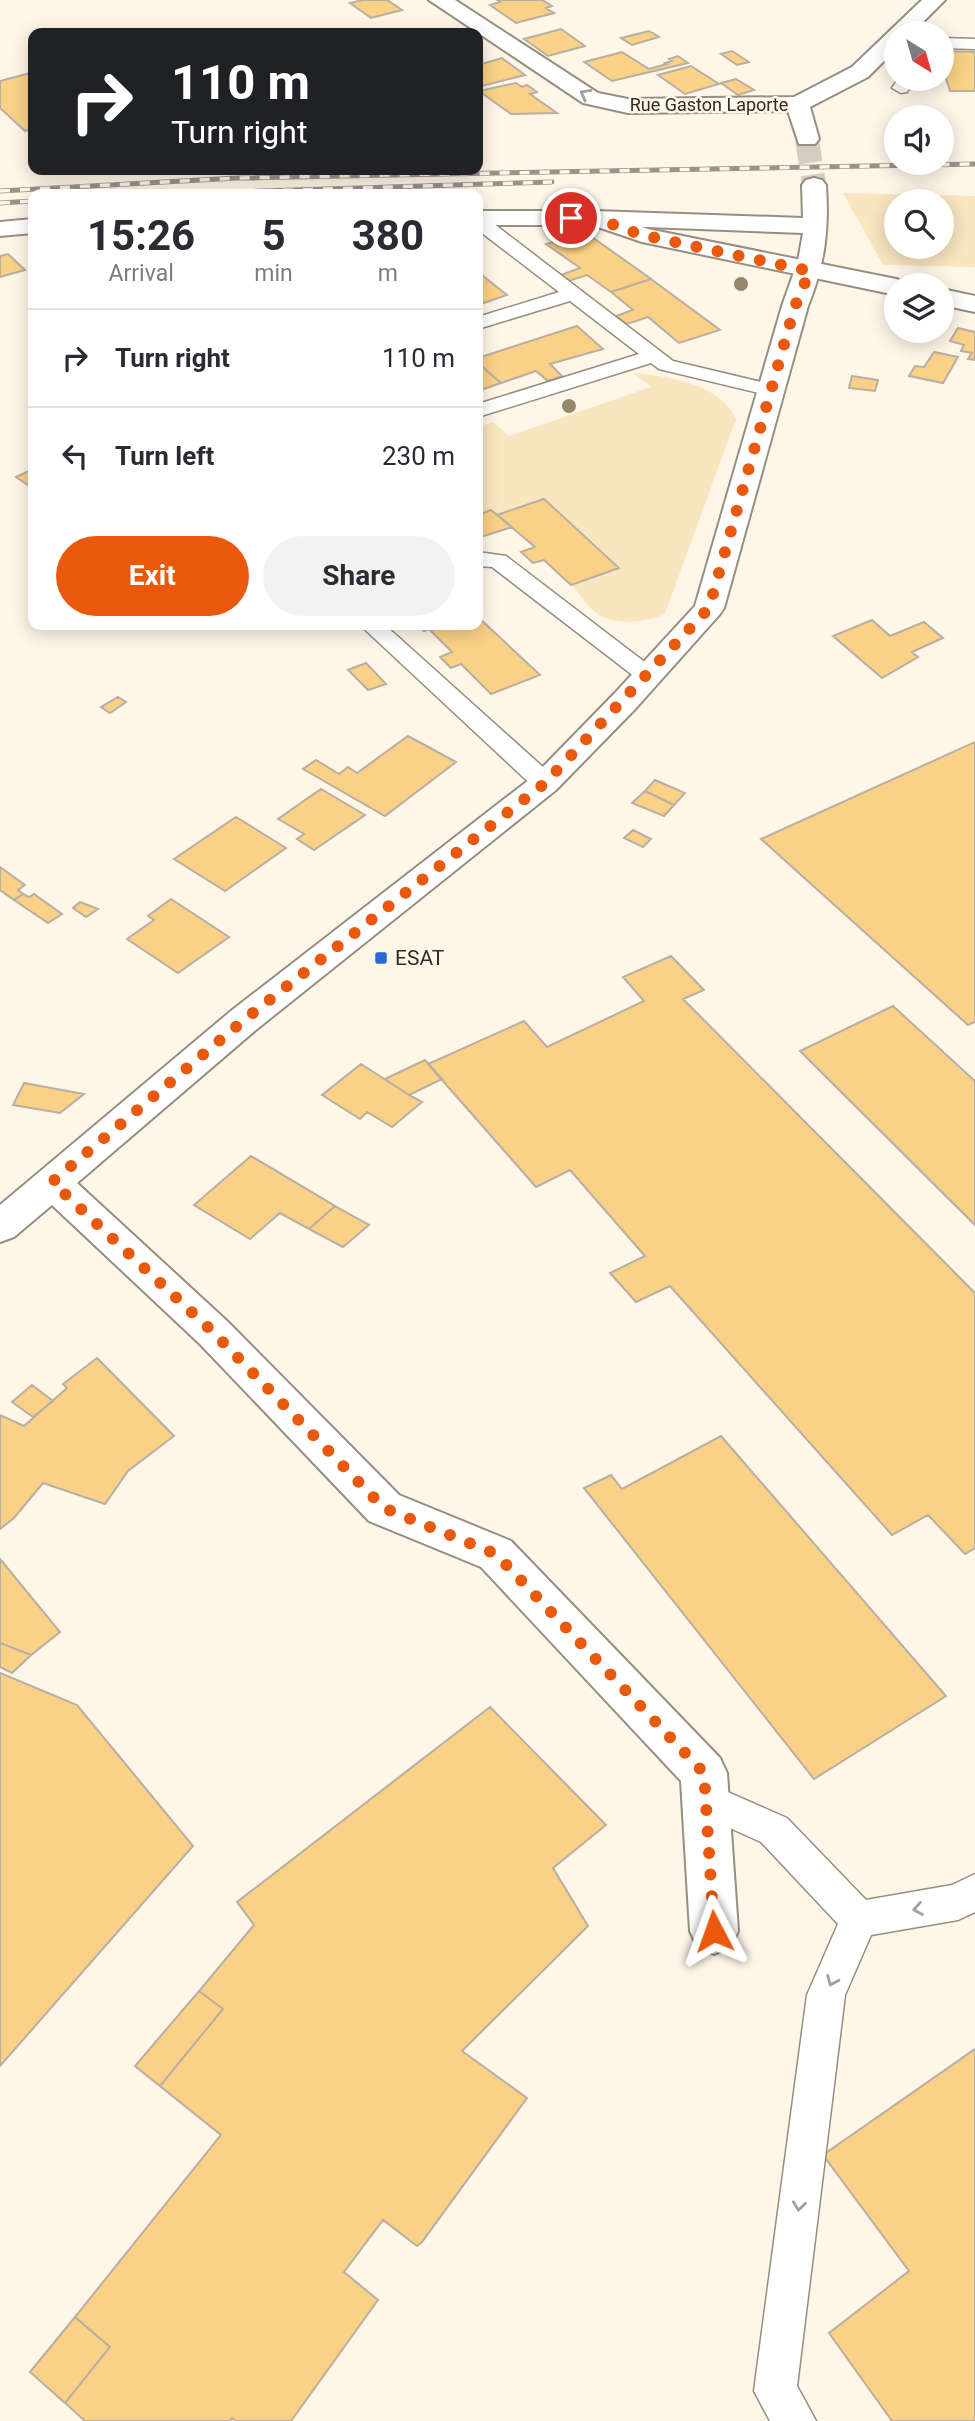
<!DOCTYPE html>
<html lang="en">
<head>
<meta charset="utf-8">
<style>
  :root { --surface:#fff; --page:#f2f2f3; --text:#2b2b33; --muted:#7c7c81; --line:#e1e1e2; --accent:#ea580c }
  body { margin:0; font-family:Roboto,sans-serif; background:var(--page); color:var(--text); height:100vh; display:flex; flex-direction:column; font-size:26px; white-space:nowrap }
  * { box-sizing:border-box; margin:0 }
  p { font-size:23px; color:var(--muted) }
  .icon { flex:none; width:38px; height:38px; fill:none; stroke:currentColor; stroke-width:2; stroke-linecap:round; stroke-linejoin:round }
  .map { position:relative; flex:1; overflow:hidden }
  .drawer { position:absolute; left:28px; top:189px; width:455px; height:441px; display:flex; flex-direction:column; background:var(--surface); border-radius:14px; box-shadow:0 4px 18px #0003 }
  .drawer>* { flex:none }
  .top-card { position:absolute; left:28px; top:28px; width:455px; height:147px; border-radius:14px; box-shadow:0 4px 18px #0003; background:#202124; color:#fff; overflow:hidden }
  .needle { width:46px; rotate:143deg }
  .controls { position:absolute; left:884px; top:21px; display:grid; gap:14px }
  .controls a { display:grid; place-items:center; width:70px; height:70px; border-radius:50%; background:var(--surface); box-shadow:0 4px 18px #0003; font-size:35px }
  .pin { position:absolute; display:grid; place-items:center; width:60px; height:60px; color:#fff; margin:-30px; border:4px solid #fff; border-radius:50%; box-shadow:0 2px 7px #0007 }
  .me { position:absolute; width:77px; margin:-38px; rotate:356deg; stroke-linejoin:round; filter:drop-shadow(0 0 5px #0008) }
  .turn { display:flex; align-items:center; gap:24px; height:147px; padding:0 28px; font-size:32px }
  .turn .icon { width:91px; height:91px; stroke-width:2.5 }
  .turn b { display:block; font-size:49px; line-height:60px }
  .eta { display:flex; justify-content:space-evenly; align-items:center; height:119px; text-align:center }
  .eta b { font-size:42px; font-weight:700; line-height:49px }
  .button { display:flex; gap:14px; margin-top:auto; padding:14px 28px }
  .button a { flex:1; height:80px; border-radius:42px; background:var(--accent); color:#fff; font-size:28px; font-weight:700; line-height:80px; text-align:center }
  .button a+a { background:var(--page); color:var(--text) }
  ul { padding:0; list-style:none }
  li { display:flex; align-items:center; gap:21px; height:98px; padding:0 28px; border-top:2px solid var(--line) }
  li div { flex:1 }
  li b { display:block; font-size:26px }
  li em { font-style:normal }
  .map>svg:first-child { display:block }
</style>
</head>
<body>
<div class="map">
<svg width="975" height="2421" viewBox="0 0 975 2421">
  <rect width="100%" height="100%" fill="#fff6e8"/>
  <path fill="#fae5c1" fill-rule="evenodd" d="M843,193L975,196V267L883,265ZM896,201H942V247H896Z
    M633,373C665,375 723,385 736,419L665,614C648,622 617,626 599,615C589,609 580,594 572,586L621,568L544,499L498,514L491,510L478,514V427L493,422L509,436L651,387Z"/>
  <path fill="#fbd187" stroke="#b7afa2" stroke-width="2" d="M363,0H387L402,10L371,18L350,3Z
    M497,0H542L552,6L546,8L554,13L516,23L490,5L500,2Z
    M561,29L585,46L548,56L524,39Z
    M649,31L659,37L632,45L621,38Z
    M732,51L749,62L737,65L721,54Z
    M942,51L975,52V91H950L942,66Z
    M622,52L649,69L667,64L665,63L672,61L669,59L678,56L688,63L612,81L584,62Z
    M502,58L525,75L482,86L478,83V65Z
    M691,66L719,84L685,94L658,75Z
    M30,73L33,76V128L25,131L0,108V81Z
    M736,79L754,90L738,95L721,83Z
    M516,83L522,87L527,85L537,92L530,94L557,113L511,114L479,91Z
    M585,232L651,279L611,292L587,275L569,281L561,275L580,268L546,244Z
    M8,254L25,270L0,277V256Z
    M478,272L507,295L478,305Z
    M651,279L720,330L679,343L648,317L627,324L616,316L633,310L611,292Z
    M577,326L603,349L550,364L562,376L548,381L536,371L501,383L478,363V358Z
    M958,328L975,332V360L968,359L972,353L961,351L964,345L950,341Z
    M934,352L958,357L943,383L909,376L915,366L924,367Z
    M478,363L501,383L478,391Z
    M852,376L878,380L875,391L849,388Z
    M33,469V487L32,488L16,477Z
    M544,499L619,568L571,585L544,560L533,563L521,552L535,547L497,515Z
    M491,510L512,527L478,538V515Z
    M478,617L540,675L491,694L461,664L451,668L440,657L452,652L429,629L424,631L418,625H478Z
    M872,620L890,636L924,622L943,638L912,652L918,657L882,678L833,636Z
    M366,663L386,684L368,690L348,670Z
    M118,697L126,702L110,713L101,707Z
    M408,736L456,762L385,816L303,769L316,760L339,774L348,767L357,773Z
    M975,742V1022L968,1025L761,839Z
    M655,780L685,793L674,805L645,791Z
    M321,789L365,815L314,850L297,839L304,834L278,819Z
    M645,791L674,805L664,816L632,803Z
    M236,817L286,848L225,891L174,859Z
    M633,830L651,839L643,847L624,838Z
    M0,867L25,885L18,890L23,894L14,900L0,890Z
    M23,894L29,897L34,894L62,914L48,923L14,900Z
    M171,899L229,937L178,973L127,939L154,920L148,916Z
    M80,902L98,909L86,917L73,908Z
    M671,956L704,990L683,999L975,1293V1548L965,1554L928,1515L892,1535L670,1286L636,1302L610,1273L645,1256L570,1170L536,1187L428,1064L524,1021L547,1047L644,1001L623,977Z
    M893,1006L975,1081V1225L800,1051Z
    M425,1060L442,1079L409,1095L385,1079Z
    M361,1064L409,1095L422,1102L392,1127L367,1112L360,1119L322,1095Z
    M24,1083L84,1094L60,1113L13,1105Z
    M251,1156L335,1206L309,1229L280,1213L250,1239L194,1205Z
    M335,1206L369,1225L343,1247L309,1229Z
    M97,1358L174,1436L128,1471L105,1504L43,1483L14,1518L0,1529V1415L24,1426L67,1388L63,1384Z
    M32,1385L53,1401L33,1417L12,1402Z
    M721,1436L946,1696L814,1779L584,1488L611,1475L622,1489Z
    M0,1559L60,1632L31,1655L0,1643Z
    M0,1643L31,1655L12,1673L0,1667Z
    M0,1673L77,1705L193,1846L0,2066Z
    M490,1707L606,1825L553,1868L588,1926L462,2051L527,2098L422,2242L417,2246L383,2220L344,2272L378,2300L291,2421H236L232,2418L230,2421H85L65,2403L110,2347L75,2317L221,2135L160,2086L223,2009L199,1991L254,1925L237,1902Z
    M199,1991L223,2009L160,2086L135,2066Z
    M975,2049V2421H892L829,2333L909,2271L823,2155Z
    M75,2317L110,2347L65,2403L30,2372Z"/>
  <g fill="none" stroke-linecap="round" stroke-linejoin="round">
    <path stroke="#d5cdc1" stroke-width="24" stroke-dasharray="24 12" stroke-linecap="butt" d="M807,139L814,185"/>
    <g stroke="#968e81" stroke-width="3">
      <path id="lane" d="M942,38L975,39V49L942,48Z
        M898,79H916L907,92L901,93L892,88Z
        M478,215L485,217L673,361L778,386L781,390L778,394L771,396L659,369L651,363L478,417V404L639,354L570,301L478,329V317L559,292L478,230Z
        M478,552L506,556L655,670L659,675L655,680L647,682L639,680L492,567L478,566Z
        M360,625H385L554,777L558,783L554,789L545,791L536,789Z
        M705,1782L787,1818L866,1900L952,1885L975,1874V1912L958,1920L871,1935L845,1995L797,2386L816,2421H770L754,2391L807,1995L838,1924L761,1842L692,1811L687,1799L692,1787Z"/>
    </g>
    <g stroke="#968e81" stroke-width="4">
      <path id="street" d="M429,0H455L598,93L628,99L794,97L852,67L922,0H945L912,33H896V49L868,77L810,107L819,139L815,144H799L788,111L628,113L583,103Z
        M814,178L822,180L826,185C829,229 825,264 808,306L724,608L720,614L636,708L556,790L257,1029L77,1183L228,1322L399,1495L511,1541L720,1758L727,1773L738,1931L731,1947L714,1954L697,1947L690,1931L681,1781L481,1567L369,1521L200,1344L52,1205L14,1237L0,1242V1205L231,1011L534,776L614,694L695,606L782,306L798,261L803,233L595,225L586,223L583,218L586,213L595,211L803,218L802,185L806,180Z"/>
    </g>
    <g stroke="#968e81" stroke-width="4">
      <path id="secondary" d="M478,211H595L648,229L896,279L905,282L908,285H896V295L642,242L592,225H478Z
        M33,219V233L0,236V222Z
        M942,289L975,296V312L942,305Z"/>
    </g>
    <use href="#lane" fill="#fff" fill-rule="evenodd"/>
    <use href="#street" fill="#fff" fill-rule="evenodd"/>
    <use href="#secondary" fill="#fff" fill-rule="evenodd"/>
    <g stroke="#9a938a" stroke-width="5">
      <path id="rail" d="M0,191L237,178L975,164
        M163,194L552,182
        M0,203L33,201"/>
    </g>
    <use href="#rail" stroke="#fff6e8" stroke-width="3.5" stroke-dasharray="10" stroke-linecap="butt"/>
  </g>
  <g fill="#97876a">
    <circle cx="741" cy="284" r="7"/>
    <circle cx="569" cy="406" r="7"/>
  </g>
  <defs><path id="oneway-chevron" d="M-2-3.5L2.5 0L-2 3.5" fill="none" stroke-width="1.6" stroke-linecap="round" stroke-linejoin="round" transform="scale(1.75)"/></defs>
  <g stroke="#a1a09d">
    <use href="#oneway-chevron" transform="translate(585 94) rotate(-151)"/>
    <use href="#oneway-chevron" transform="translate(918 1909) rotate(170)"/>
    <use href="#oneway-chevron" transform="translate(832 1981) rotate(113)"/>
    <use href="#oneway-chevron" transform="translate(799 2206) rotate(97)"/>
  </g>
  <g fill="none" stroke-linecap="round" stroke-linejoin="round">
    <path stroke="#ea580c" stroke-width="12" stroke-dasharray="0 21.6" d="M571,218H595L642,235L810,271L795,306L709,608L545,783L244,1020L52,1182L214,1333L384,1508L496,1554L704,1773L714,1931"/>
  </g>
  <rect fill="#2a68d5" stroke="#fff6e8" stroke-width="2.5" x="374" y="951" width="14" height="14" rx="3.5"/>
  <g text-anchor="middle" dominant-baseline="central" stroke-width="5" stroke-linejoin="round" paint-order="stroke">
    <g font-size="18" fill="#2f2b26" stroke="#fff6e8">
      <text x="709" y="104">Rue Gaston Laporte</text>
    </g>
    <g font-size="21" fill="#2f2b26" stroke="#fff6e8" text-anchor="start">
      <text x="395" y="958">ESAT</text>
    </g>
  </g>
</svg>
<div class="controls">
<a><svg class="needle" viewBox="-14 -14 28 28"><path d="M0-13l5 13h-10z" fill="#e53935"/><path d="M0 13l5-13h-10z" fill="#7c7c81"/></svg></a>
<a><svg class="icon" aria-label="sound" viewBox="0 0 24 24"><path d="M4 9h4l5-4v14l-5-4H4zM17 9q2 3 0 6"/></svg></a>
<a><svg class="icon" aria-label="search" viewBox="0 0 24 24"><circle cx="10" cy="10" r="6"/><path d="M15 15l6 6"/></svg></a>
<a><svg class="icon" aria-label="layers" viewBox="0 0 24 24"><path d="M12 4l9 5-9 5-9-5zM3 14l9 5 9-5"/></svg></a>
</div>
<div class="pin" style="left:571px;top:218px;background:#d93025"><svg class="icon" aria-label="arrive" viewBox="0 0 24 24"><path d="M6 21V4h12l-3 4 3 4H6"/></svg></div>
<svg class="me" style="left:714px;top:1931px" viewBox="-20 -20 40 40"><path d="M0-17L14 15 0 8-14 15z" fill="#ea580c" stroke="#fff" stroke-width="4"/></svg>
<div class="top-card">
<div class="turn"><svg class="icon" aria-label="right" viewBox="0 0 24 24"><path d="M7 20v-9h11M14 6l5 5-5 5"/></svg><div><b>110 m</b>Turn right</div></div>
</div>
<section class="drawer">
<div class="eta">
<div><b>15:26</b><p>Arrival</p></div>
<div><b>5</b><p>min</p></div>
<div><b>380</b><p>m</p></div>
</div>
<ul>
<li><svg class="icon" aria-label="right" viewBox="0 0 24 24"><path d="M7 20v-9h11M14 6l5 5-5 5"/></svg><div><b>Turn right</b></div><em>110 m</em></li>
<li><svg class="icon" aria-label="left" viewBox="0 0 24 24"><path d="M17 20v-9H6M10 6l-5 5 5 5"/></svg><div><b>Turn left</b></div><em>230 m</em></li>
</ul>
<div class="button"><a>Exit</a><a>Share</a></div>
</section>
</div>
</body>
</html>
